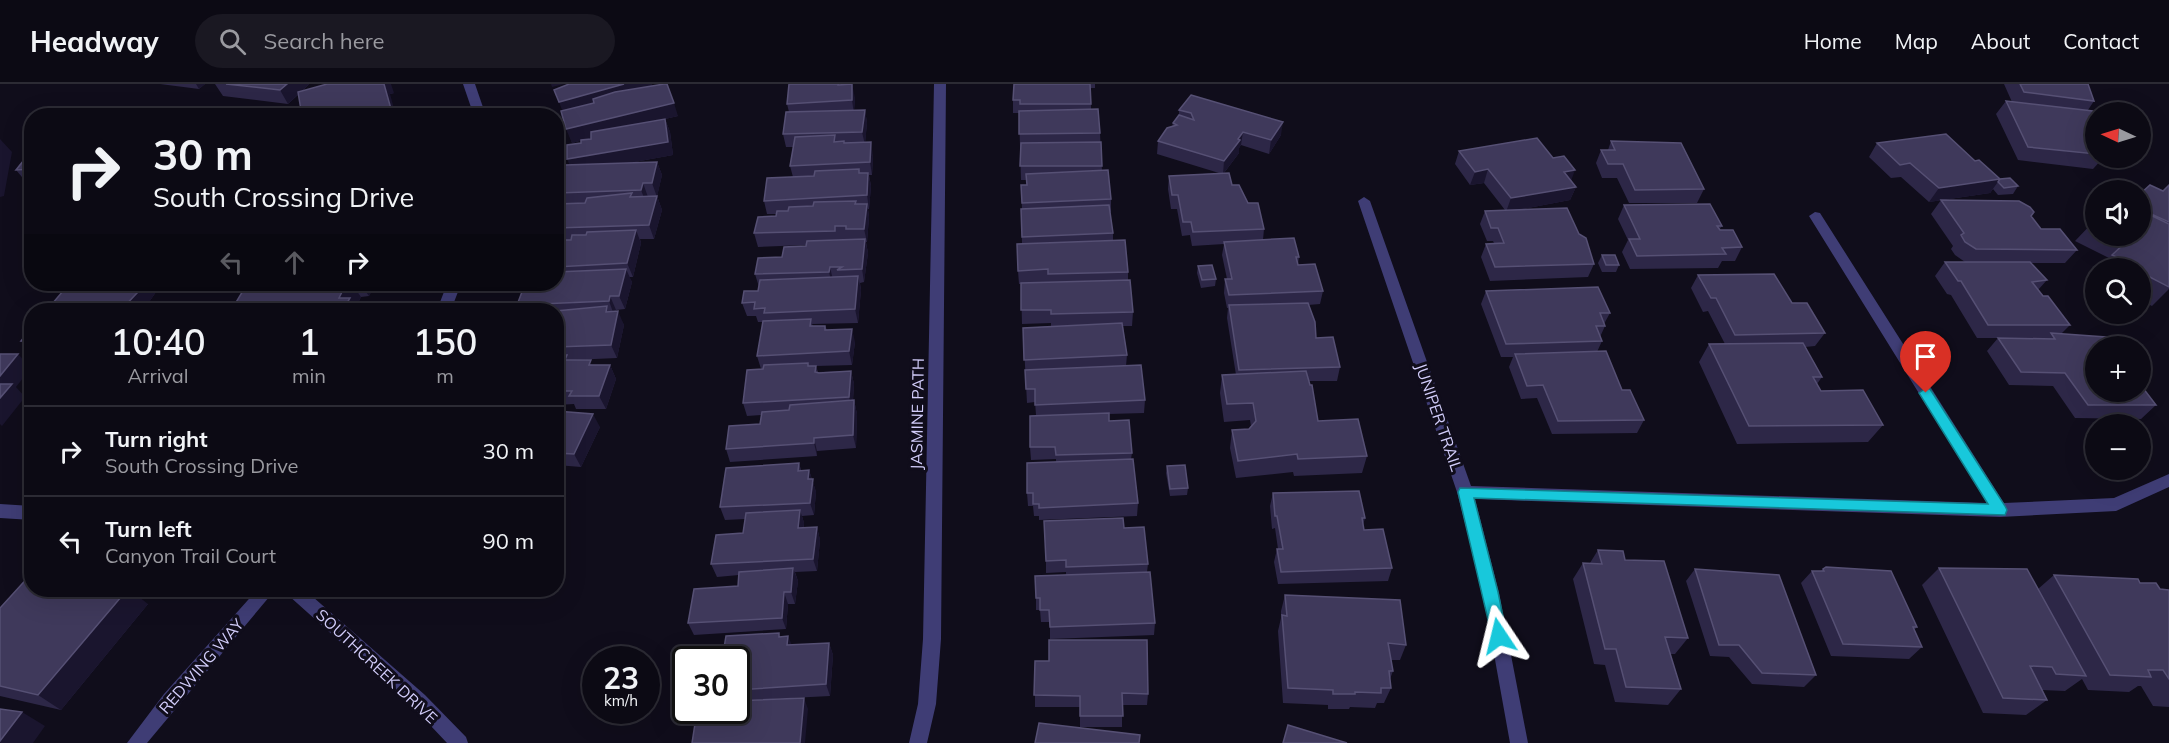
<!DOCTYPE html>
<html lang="en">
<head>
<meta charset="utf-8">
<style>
  :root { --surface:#0c0a14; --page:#1a1822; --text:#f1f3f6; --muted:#9a9aa0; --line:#2c2b34 }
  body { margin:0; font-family:Mulish,sans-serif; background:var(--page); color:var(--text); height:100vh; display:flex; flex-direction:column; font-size:22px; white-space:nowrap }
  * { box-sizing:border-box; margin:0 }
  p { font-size:20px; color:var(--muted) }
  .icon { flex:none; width:33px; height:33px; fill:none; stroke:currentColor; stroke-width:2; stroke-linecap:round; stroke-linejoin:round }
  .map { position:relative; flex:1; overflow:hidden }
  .side { position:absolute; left:24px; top:219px; width:540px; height:294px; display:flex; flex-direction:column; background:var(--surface); border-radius:24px; box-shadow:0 6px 24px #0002,0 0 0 2px var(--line) }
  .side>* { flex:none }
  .hud { position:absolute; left:24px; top:24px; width:540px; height:183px; border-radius:24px; box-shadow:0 6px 24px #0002,0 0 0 2px var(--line); background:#0c0a14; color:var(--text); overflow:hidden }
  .needle { width:39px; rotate:274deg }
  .buttons { position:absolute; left:2085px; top:18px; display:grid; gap:12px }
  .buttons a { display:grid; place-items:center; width:66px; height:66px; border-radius:50%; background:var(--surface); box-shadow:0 6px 24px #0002,0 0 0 2px var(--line); font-size:30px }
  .speed { position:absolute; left:582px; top:562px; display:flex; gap:12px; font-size:30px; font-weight:700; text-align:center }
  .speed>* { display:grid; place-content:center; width:78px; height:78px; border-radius:50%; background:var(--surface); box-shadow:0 6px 24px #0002,0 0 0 2px var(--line); line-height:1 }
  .speed small { font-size:15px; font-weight:400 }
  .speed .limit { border:3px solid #111; border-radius:9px; background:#fff; color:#111 }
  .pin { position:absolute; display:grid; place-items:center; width:51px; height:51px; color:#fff; margin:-62px -26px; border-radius:50% 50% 50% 0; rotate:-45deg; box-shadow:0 0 6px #0007 }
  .pin .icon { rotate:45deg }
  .me { position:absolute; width:66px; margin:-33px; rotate:350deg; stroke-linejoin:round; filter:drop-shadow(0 0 4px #0008) }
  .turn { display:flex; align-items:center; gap:21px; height:126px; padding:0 30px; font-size:27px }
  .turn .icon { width:78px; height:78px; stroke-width:2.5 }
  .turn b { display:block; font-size:42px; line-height:51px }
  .lanes { display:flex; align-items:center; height:57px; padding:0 30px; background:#0003; justify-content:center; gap:30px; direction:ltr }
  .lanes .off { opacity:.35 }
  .eta { display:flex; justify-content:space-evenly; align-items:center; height:102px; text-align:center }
  .eta b { font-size:36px; font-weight:600; line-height:42px }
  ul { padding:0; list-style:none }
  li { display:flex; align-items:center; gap:18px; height:90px; padding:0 30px; border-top:2px solid var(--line) }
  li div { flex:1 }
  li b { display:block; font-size:22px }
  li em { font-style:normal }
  header { display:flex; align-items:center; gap:36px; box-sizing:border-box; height:84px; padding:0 30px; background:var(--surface); border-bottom:2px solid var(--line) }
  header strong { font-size:28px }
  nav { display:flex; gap:33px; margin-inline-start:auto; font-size:21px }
  .search { width:420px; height:54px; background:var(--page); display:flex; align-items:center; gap:15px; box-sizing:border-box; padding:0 21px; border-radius:33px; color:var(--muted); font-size:22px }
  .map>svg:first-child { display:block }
</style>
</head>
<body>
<header>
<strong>Headway</strong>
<div class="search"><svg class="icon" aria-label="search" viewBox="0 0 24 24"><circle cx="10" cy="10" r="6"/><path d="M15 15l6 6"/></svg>Search here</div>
<nav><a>Home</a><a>Map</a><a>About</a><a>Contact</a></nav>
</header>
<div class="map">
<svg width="2169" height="659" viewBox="0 0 2169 659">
  <rect width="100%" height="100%" fill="#100d1b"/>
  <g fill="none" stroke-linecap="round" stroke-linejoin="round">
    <path fill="#3f3d75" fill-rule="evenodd" d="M463,0H475L486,32H474Z
      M934,0H946L941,555L936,620L927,659H909L918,620L923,555Z
      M1364,113L1370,117L1471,402L1987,419L1809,132L1815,128L1820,129L2004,419L2114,414L2169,390V403L2116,427L2000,433L1475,415L1499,509L1528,659H1510L1483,509L1457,408L1358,117Z
      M447,200H461L451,226H437Z
      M0,420L32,422V436L0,434Z
      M257,506H275L147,659H127L164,610Z
      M286,506H305L425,611L466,653L468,659H447L413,623L288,511Z"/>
  </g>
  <path fill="#2d2747" d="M160,0H205L199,5Z
    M215,0H309L302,7L394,9L390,10H299L288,20L223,12Z
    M789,0H840L855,14L854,26H865L867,39L865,59L873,72L872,91H869L871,102L869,125H868L869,133L867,158H866L868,169L864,198L860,199L861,206L858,239L812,240L813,242H825L827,246L855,258L852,281L816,282L818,288L851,287L854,300L853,317L854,316L857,330L856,364L817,367V372L730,378L726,365L760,340L761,331L747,332L743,319L761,285L757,272L763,238H758L756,232H747L742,219L758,207L759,203L755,190L782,173L806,162V161L758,163L754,149L776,132V130H767L764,117L793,93L790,82L793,63H786L783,50L789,28L787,20Z
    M1014,0H1095V4H1091V25L1100,49L1102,87L1111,115V128H1110L1113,149V157L1128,188V196L1133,228L1132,242H1123L1127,271L1126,282L1145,316L1144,329L1109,330V337L1132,369L1131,375L1138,419L1137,432L1039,436V432H1034L1033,422H1028L1027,409L1056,378V375L1031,376L1030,363L1036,331L1035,318L1027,319L1023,244L1051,242V239L1022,240L1021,200H1019L1018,187L1022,159L1021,125H1022L1021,101H1027V96H1021L1019,29H1013V16Z
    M2004,0H2088L2094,17L2088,26L2096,31V74H2103L2093,85L2018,76L1996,30L2006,17L2012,18Z
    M652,2L678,32L665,35L670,48L673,71L629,79L657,78L662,91L657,112L662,126L654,155H640L641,159L633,193H629L632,198L625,225L616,226V227L624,241L617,274L572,276L593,281H610L616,295L606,325H576L574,320L556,321V226H520L517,221L556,200V120H563L558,109L562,100L560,95L570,81L581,59L591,55V54L572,59L562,27Z
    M1179,26L1281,51L1269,70L1241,61L1239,64V69L1224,89L1232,101L1248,119L1264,145L1263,156L1299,173L1298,180L1323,207L1320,220L1308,221L1316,254L1340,283L1337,297H1309L1318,337L1367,372L1362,389L1294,392L1293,388L1236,394L1230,364L1232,346L1249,345L1251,342L1250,336L1224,338L1220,309L1222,291H1236L1227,234L1228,224H1227L1224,209L1225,195H1227L1222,171L1224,160L1192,162L1190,151L1182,152L1177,125H1171L1168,105L1169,92L1219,89L1157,70L1158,57L1172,43L1173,39L1179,31Z
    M1611,57L1704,105L1697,119H1629L1617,94H1602L1596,79L1601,66H1608Z
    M1877,59L1975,77L2000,95L2018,102L2013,110L1998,111L1993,105L1990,109L1929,118L1901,93L1891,94L1869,73Z
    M32,66V99H27L16,86Z
    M1459,67L1571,97L1576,103L1570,116L1518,126L1579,150L1594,180L1588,193L1490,197L1481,173L1486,160L1494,159L1493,157H1487L1480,140L1485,127L1505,126L1484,99L1470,101L1455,80Z
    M2169,101V205L2152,222L2140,216V184H2100L2109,174L2075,157L2096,135V152H2140V110L2163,107Z
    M1941,116L2031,132L2041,145L2077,166L2065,179H2030L2047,196L2038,206L2070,241L2062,249L2096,308L2156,321L2141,335L2075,334L2053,302L2009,301L1987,267L1998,254H1977L1951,211L1947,210L1935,192L1945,178H1965L1955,171L1951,165L1953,162L1931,130Z
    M1624,121L1722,142L1719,146L1742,163L1735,177H1722L1718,184L1630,185L1622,168L1628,156L1618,135Z
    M1602,171L1619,181L1616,188H1602L1598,179Z
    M1198,182L1216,195L1215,202L1201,204L1197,189Z
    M1698,191L1792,219L1825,249L1815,262L1805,263L1822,293L1817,300L1821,307L1883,341L1868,358L1737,360L1699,278L1709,260H1725L1708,227L1703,228L1691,204Z
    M247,200H375L369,212L361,213L356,223L358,226H233L232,225Z
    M1486,207L1610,229L1604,240L1605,242L1600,253L1602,257L1597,268L1622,306L1644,336L1637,349L1552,350L1537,314L1521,315L1509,283L1513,273H1501L1481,220Z
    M156,208L147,221L148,223L57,225L52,220Z
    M32,243V267L21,257Z
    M556,327L600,343L581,383L556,381Z
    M799,379L801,386H809L816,408L814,431L802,432L804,439V444L817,443L820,456L817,487L795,488L798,497L795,520H788L786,545L694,551L688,539L738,502L739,491L717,493L711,480L743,449L745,435L725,436L720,423Z
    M1167,382L1188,404L1187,411L1170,412L1166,389Z
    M1273,409L1365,434L1363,441L1364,446L1392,484L1388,497L1278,500L1274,478L1277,465H1278L1275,444L1272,445L1270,422Z
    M1124,444L1148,480L1147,488L1155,539L1154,551L1050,555V538H1041L1040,526H1036V514L1066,491V488L1046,489V477Z
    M1598,466L1625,476L1688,554L1675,570H1670L1681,605L1668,621L1615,618L1605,581L1594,580L1573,495L1583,479H1590Z
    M1939,484L2038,505L2054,491L2140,499L2160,505L2169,506V623L2153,622L2141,602H2138L2129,608L2088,606L2082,595L2065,607L2042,606L2047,616L2026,631L1983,629L1922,501Z
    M1695,485L1816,591L1804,603L1752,600L1729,573L1710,572L1686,497Z
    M1823,485L1917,543L1914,546L1922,563L1909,575L1831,572L1801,499L1812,487H1821Z
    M504,506H535L531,511Z
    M1285,511L1406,561L1400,576H1391L1393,587L1390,595L1391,604L1384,619H1377L1375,624L1350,623L1349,625H1328V621L1283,619L1278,547L1281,534V527Z
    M148,520L61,626L0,612V524Z
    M781,553L791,561L829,559L833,571L830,612L736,617V576Z
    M1035,577L1148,610L1147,621H1122V643H1080V623H1035Z"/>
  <path fill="#1a152e" d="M196,0H205L199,5Z
    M287,0H309L288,20L280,6Z
    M384,0H391L394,9L390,10L396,32H367Z
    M551,0H564L552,3Z
    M624,0H652L654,6L564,31L559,18Z
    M852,0L855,14L854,30L852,16Z
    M674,19L678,32L665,35L670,48L673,71L573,89L567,75L665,35L572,59L566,45Z
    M865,26L867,39L865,61L862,48Z
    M1283,38L1281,51L1269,70L1271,56Z
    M1243,48L1241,61L1239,64V69L1223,90L1224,77Z
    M0,55L12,68L4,112L0,113Z
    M871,58L873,72L872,91L870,78Z
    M657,78L662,91L657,113L652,99Z
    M1488,85L1484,99L1470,101L1475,88Z
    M1575,86L1570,100L1564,88Z
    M868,89L871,102L869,125L867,111Z
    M2000,95L1990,109L1929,118L1939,104Z
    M643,99L648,113L646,119L641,106Z
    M1576,103L1570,116L1506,128L1511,114Z
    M657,112L662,126L654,155L649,141Z
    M867,120L869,133L867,158L864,145Z
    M636,146L641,159L633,193L627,179Z
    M865,155L868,169L864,198L862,185Z
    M830,183L833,196L832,201L829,188Z
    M626,185L632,198L625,225L619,212Z
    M858,192L861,206L858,239L855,225Z
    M141,200H148L156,208L147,221L148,223L145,226H121Z
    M346,200H352L361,213L356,223L358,226H343L339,214Z
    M360,200H375L369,212Z
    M610,212L616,226L614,231L609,217Z
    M618,227L624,241L617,274L611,261Z
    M852,245L855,258L852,281L849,267Z
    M18,270L31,284L16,303L25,313L2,342L0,340V292Z
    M610,281L616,295L606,325L599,312Z
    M851,287L854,300L852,326L849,313Z
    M854,316L857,330L856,364L853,351Z
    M593,330L600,343L581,383L574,370Z
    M814,354L817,367V372L814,359Z
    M809,386L816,408L814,431L810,419L808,395Z
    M800,426L804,439L803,457L798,444Z
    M817,443L820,456L817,487L813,475Z
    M556,459L559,464L556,469Z
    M793,484L798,497L795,520L791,508Z
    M127,506H130L148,520L61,626L38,611Z
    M528,506H535L531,511Z
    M784,508L788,520L786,545L782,534Z
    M788,552L793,564L787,561Z
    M829,559L833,571L830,612L826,600Z
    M804,614L808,625L805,659H800Z
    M22,628L45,642L33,659H0V657Z"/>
  <path fill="#3f395b" stroke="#565074" stroke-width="1.5" d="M226,0H287L280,6Z
    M327,0H384L391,25L367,32H302L298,8Z
    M569,0H624L559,18L554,6Z
    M664,0H667L674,19L566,45L561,27L594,19L593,15L615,8Z
    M789,0H838V1L852,0V16L787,20Z
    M1014,0H1090L1091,20H1020V16H1013Z
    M2020,0H2088L2094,17L2024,8Z
    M1191,11L1283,38L1271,56L1243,48L1238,55L1240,56L1224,77L1158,57L1167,44L1177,41L1173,39L1179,31L1194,36L1191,29L1179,26Z
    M2006,17L2093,27L2096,31V45L2089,44L2096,55V70L2028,63Z
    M1098,25L1100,49L1019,50V27Z
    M865,26L862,48L783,50L786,28Z
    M665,35L668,58L567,75V61L581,59V56L591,55V48Z
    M1946,50L1975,77L1979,76L2000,95L1939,104L1910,79L1900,81L1877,59Z
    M835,51L834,58L844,57V59L871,58L870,78L790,82L795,53Z
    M1537,54L1553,74L1564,72L1575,86L1564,88L1576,103L1511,114L1488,85L1475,88L1459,67Z
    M1611,57L1681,59L1704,105L1635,106L1623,80H1608L1601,66H1615Z
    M1101,58L1102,82H1020L1021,59Z
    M32,66V85L16,86Z
    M657,78L652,99H643L641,106L558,109L563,95H560L565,81Z
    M859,85V89H868L867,111L764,117L767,94L814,92L815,87Z
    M1108,86L1111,115L1022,119L1021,101H1027L1026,90Z
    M1229,89L1232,101H1239L1248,119H1258L1264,145L1193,148L1191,138H1183L1178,111H1172L1169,92Z
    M2010,94L2018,102L2004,104L1998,98L2000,95Z
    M2150,101L2163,107L2169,101V138L2140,125V110Z
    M632,109L630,113L657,112L649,141L556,144V120L585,119L587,114Z
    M1941,116L2019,117L2030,123L2034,128L2031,132L2041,145H2060L2077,166L1976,165L1965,158L1961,151L1964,149Z
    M856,117L855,120H867L864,145H846V142H835V147L754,149L758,133L776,132L777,127H788L789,123L813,122L814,118Z
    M1710,120L1722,142H1717L1720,146H1733L1742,163L1722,164L1726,170L1637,172L1629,155H1640L1624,121Z
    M1109,121L1113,149L1022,153L1021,125Z
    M1567,124L1579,150L1586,154L1594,180L1495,183L1486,160L1504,159L1498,144H1491L1485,127Z
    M2140,126L2169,140V203L2140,188V184H2133L2127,182L2129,179L2112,171L2127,157L2116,152H2140Z
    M2096,135V141L2091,139Z
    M636,146L627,179L556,183V156H571L572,151H586L587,148Z
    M1294,154L1299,173H1296L1298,181L1315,180L1323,207L1229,211L1225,195H1232L1224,158Z
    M865,155L862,185L837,186L842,183H830L829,188L755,190L758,174L782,173L784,163L806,162L807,157Z
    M1125,156L1128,188L1048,190V185L1018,187L1017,160Z
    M1602,171H1615L1619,181H1606Z
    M1945,178H2030L2047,196L2032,198L2043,212H2048L2070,241H1988L1961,197H1958Z
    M1212,181L1216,195L1202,196L1198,182Z
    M626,185L619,212H610L609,217L517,221L525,200H556V188Z
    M1774,190L1792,219H1807L1825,249L1735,251L1716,214H1711L1698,191Z
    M858,192L855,225L764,229L765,224L754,225L755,218L742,219L744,207H758L760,196Z
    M1130,196L1133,228L1051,230V226H1021V199Z
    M69,200H141L135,207L137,209L121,226H56L60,220H52Z
    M247,200H346L339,214H350L343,226H248L249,225H232Z
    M1598,203L1610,229H1600L1605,242H1596L1602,257L1506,260L1486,207Z
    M1308,219L1315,238L1316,254L1333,253L1340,283L1239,286L1229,221Z
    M607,222L606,228L618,227L611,261L556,263V227Z
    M811,235L810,242H825V246L852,245L849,267L757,272L763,237Z
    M1122,239L1127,271L1024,276L1023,244Z
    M32,243V257H21Z
    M2051,249L2120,254L2126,262H2096V308H2140V304H2143L2156,321H2088L2065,289L2021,288L1998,254L2055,255Z
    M1803,259L1822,293H1813L1821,307L1863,306L1883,341L1749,342L1709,260Z
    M1606,267L1622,306H1630L1644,336L1558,337L1543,301L1527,302L1515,270Z
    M0,270H18L0,292Z
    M556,271H567L565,276H591L589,281H610L599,312H569L572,307H556Z
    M808,279V282H816L815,288L819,289L851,287L849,313L743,319L747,286L763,285L764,281Z
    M1141,281L1145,316L1035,321V305H1026L1025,286Z
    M1306,287L1310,301H1312L1318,337L1358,335L1367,372L1298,375L1297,370L1238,377L1232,346L1249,345L1256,337L1253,319L1227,320L1222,291Z
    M0,300H12L0,314Z
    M854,316L853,351L814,354V359L726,365L729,342L760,340L762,328L789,326L790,321Z
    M556,327L593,330L574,370L556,369Z
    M1109,329V337L1129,336L1132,369L1056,371L1055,363H1030V332Z
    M1133,375L1138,419L1039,424V420H1033V409H1027V379Z
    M799,379L798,387L809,386L808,395H813L810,419L720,423L726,384Z
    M1185,381L1188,404L1170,405L1167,382Z
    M1359,407L1365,434H1362L1364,446L1383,445L1392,484L1281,488L1277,465H1283L1277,432H1275L1273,409Z
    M800,426L798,444L817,443L813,475L711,480L716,451L743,449L746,429Z
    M1123,434L1124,444L1144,443L1148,480L1066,483V476L1046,477L1044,437Z
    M1598,466L1623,467L1625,476L1664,477L1688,554L1665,553L1681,605L1626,603L1616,565H1605L1583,479L1602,480Z
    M1826,483L1891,487L1917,543H1913L1922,563L1843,560L1812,487H1824L1823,485Z
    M793,484L791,508H784L782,534L688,539L694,505L738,502L739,488Z
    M1939,484L2027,485L2086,592L2056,590L2052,583L2030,582L2047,616L2003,614Z
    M1695,485L1779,491L1816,591L1762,589L1739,561H1719Z
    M1150,488L1155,539L1050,543L1049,526H1040V514H1036L1035,492Z
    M32,489V506H127L38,611L0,602V524Z
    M2054,491L2138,495L2140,499H2156L2160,505L2169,506V595L2163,586H2148L2151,593L2110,591Z
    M1285,511L1400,516L1406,561L1388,559L1393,587H1389L1391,604H1381V609L1355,608V610H1333V606L1288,604L1282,531L1287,532Z
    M779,549V553L788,552L787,561L829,559L826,600L736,606V576H722L726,552Z
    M1049,556H1147L1148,610L1122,609L1123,632H1080V612L1034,611L1035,577H1049Z
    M804,614L800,659H692L697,627H736V617Z
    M0,625L22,628L0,657Z
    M1039,639L1140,651L1139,659H1035Z
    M1288,641L1347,659H1283Z"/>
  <path fill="#18c8db" stroke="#10828e" stroke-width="1.5" d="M1926,304L1930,305L2005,422L2007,426L2005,431L1474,414L1498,508L1507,552L1504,557L1499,559L1493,557L1458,408L1460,404L1988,420L1919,309Z"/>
  <g text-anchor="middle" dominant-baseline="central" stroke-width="6" stroke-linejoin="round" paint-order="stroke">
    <g font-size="16" fill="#d2cdfa" stroke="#100d1b">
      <text transform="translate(917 330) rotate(-89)">JASMINE PATH</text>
      <text transform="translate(1439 333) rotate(71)">JUNIPER TRAIL</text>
      <text transform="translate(201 582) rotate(-49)">REDWING WAY</text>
      <text transform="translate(377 582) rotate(43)">SOUTHCREEK DRIVE</text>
    </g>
  </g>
</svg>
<div class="buttons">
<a><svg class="needle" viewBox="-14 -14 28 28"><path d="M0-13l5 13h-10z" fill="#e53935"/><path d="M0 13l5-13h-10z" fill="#9a9aa0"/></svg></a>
<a><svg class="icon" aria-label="sound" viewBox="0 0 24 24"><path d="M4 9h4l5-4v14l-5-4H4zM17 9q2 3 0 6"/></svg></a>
<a><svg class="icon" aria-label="search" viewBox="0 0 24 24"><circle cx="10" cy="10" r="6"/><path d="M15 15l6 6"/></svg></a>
<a>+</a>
<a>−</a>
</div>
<div class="speed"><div>23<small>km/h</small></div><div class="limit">30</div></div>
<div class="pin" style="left:1926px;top:309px;background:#d93025"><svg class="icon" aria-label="arrive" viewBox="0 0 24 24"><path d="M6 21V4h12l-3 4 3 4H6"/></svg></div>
<svg class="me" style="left:1499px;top:552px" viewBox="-20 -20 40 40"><path d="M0-17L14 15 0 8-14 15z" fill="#18c8db" stroke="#fff" stroke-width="4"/></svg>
<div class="hud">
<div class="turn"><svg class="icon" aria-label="right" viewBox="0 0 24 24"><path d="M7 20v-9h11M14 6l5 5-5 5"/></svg><div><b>30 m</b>South Crossing Drive</div></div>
<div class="lanes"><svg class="icon off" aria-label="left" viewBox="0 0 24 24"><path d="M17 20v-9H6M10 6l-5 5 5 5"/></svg><svg class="icon off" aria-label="ahead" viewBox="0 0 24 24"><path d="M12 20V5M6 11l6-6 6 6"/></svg><svg class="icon" aria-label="right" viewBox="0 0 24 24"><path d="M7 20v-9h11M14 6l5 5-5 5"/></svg></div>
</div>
<section class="side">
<div class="eta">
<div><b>10:40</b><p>Arrival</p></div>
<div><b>1</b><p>min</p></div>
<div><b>150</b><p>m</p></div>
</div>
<ul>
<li><svg class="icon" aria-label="right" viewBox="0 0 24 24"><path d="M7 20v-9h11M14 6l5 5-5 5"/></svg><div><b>Turn right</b><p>South Crossing Drive</p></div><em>30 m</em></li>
<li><svg class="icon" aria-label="left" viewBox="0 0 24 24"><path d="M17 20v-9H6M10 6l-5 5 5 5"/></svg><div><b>Turn left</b><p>Canyon Trail Court</p></div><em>90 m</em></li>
</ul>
</section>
</div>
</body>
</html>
